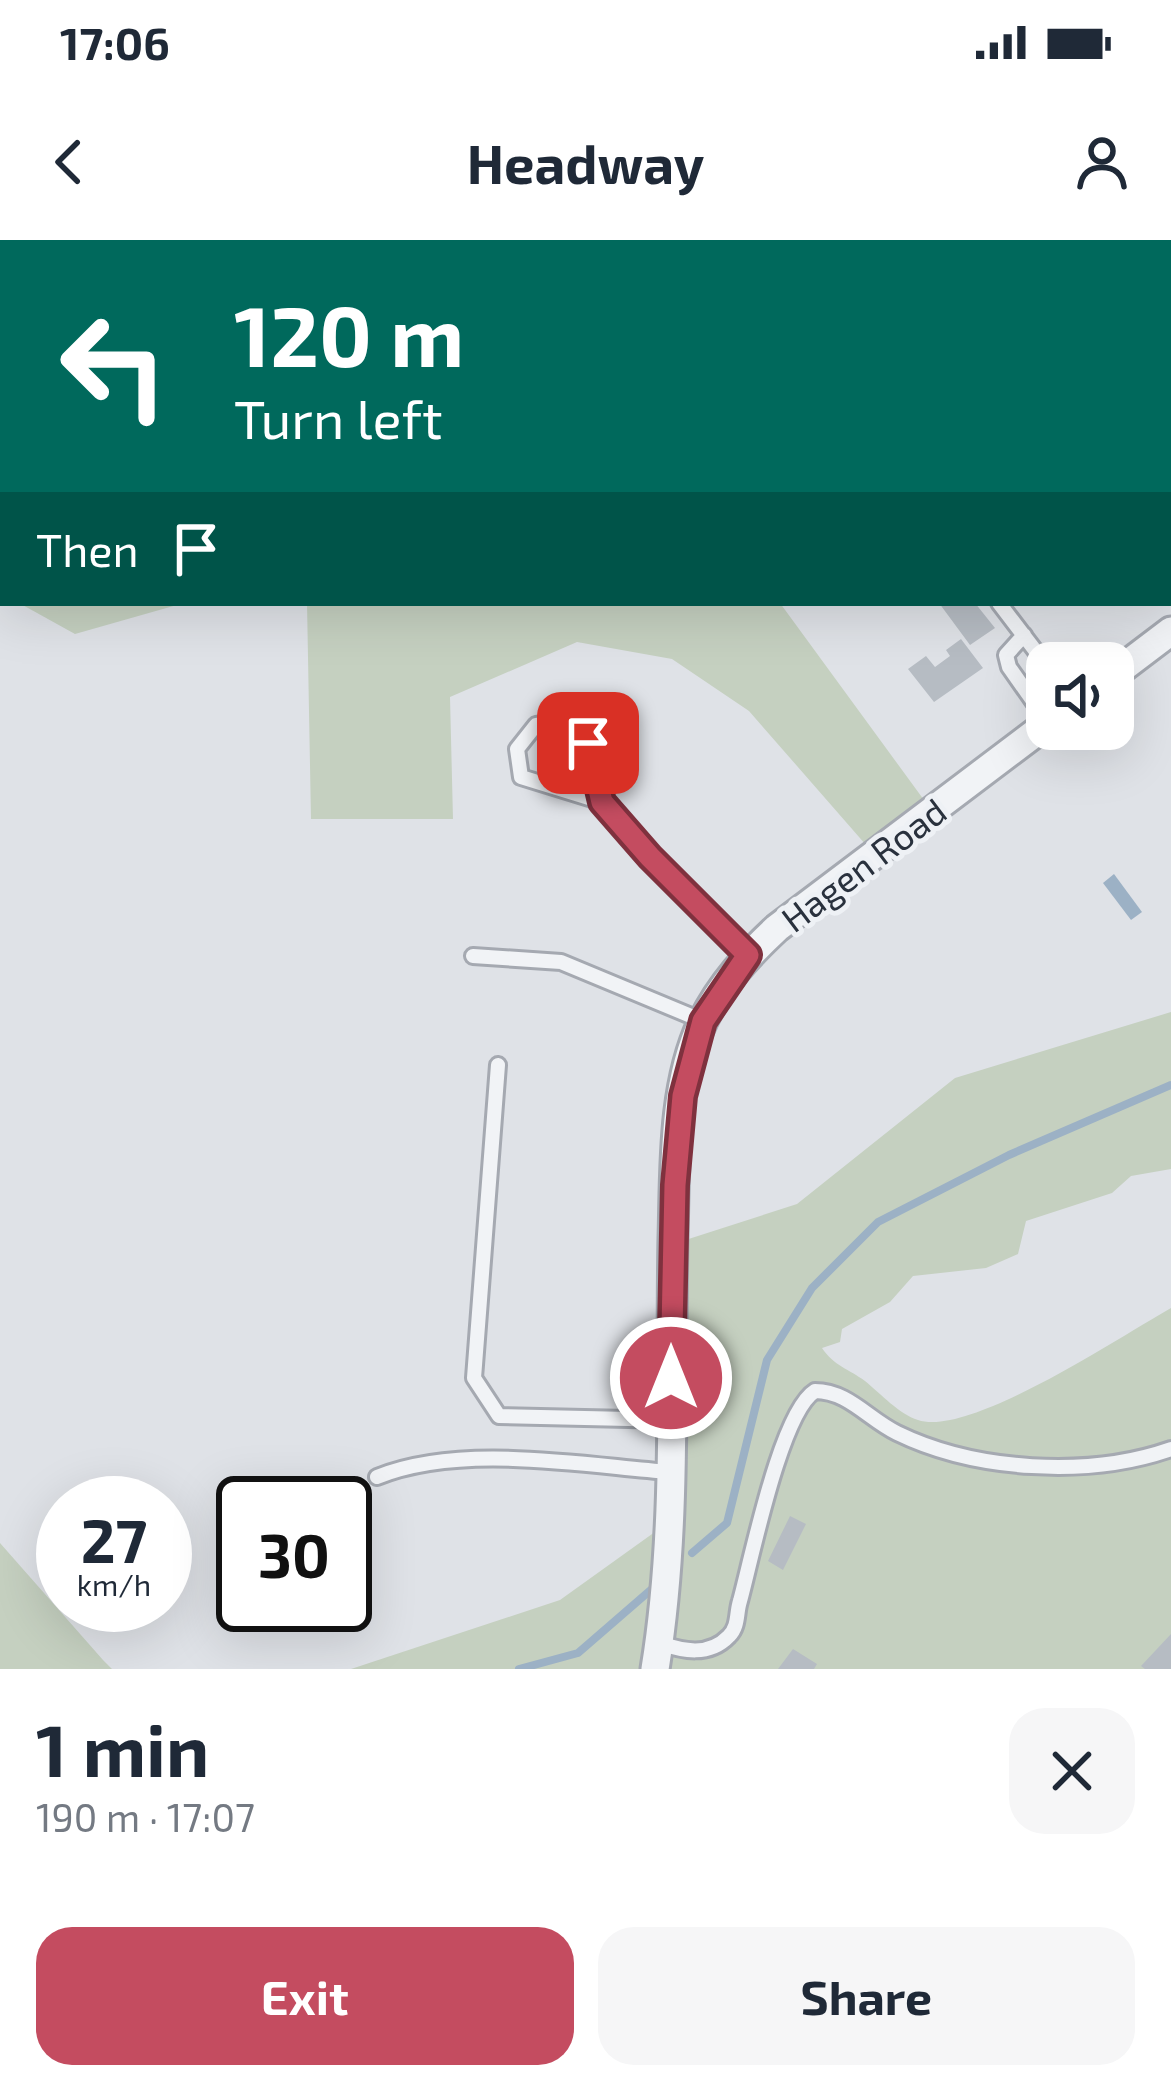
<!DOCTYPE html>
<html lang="en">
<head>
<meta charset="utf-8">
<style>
  :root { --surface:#fff; --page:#f6f6f7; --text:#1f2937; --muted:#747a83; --accent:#c44c60 }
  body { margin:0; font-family:"Exo 2",sans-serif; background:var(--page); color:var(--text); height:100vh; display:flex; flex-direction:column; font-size:45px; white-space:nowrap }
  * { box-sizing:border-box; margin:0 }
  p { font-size:39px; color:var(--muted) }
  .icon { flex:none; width:66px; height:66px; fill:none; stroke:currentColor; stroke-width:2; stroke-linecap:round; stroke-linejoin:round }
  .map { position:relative; height:1429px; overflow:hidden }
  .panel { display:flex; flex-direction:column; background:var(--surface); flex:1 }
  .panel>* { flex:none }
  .guide { position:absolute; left:0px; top:0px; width:1173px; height:366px; box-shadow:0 12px 48px #0002; background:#00695c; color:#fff; overflow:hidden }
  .buttons { position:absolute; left:1026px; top:402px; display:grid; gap:24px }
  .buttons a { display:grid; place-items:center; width:108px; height:108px; border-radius:24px; background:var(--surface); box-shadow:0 12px 48px #0002; font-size:60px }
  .speed { position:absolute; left:36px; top:1236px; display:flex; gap:24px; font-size:60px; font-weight:700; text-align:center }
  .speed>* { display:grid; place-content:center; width:156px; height:156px; border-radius:50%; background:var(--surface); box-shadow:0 12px 48px #0002; line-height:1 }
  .speed small { font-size:30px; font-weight:400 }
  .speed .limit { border:6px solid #111; border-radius:18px; background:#fff; color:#111 }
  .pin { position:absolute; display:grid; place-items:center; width:102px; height:102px; color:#fff; margin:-51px; border-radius:24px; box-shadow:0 6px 18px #0006 }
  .me { position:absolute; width:132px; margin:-66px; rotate:0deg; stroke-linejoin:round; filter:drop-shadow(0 0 9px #0008) }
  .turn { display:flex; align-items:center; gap:42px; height:252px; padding:0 36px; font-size:54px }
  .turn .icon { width:156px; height:156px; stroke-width:2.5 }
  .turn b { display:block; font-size:84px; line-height:102px }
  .then { display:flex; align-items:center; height:114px; padding:0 36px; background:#0003; gap:24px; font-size:45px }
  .round { display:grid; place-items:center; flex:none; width:126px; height:126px; border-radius:36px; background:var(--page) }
  .overview { display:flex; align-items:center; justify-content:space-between; height:204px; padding:0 36px }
  h1 { font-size:72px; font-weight:700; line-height:90px }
  .action { display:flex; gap:24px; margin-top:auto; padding:24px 36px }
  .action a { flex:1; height:138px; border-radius:36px; background:var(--accent); color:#fff; font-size:48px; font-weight:700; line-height:138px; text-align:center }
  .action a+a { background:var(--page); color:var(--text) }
  .status { display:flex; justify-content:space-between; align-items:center; height:84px; padding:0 60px; background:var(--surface); direction:ltr }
  .status svg { height:33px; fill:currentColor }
  header { display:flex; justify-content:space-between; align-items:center; height:156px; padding:0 36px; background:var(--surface); font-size:54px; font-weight:700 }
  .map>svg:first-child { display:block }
</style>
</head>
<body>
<div class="status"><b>17:06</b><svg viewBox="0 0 49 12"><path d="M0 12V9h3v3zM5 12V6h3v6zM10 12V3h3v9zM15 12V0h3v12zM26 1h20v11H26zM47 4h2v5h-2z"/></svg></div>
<header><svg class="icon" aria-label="back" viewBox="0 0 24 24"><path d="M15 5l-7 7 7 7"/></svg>Headway<svg class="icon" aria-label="person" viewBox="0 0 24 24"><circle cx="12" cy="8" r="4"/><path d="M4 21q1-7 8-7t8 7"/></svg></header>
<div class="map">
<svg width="1171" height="1429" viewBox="0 0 1171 1429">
  <rect width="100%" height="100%" fill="#dfe2e7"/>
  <path fill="#c5d0c0" d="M315,0H511L315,3Z
    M0,129H3V354L0,353Z
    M19,363H184L75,394Z
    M307,363H780L932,571L873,613L749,471L672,419L577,402L450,457L453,579H311Z
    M1171,772V929L1131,936L1112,953L1026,981L1018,1014L986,1028L913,1036L890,1062L842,1089L840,1102L822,1108C834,1126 849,1129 865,1141C881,1154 899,1174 918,1180C969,1198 1121,1096 1171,1068V1429H351L560,1360L666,1284L673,1004L797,964L955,838Z
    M0,1303L103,1420L112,1429H0Z"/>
  <path fill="#9cb1c5" d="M1114,634L1142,672L1131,680L1103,643Z"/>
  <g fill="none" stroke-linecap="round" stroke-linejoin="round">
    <path stroke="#9cb1c5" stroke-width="8" d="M401,3L402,0
      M599,3L603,0
      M0,262H3
      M692,1313L727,1283L767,1120L812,1048L878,982L1009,915L1171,845
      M519,1429L578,1413L653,1348"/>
  </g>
  <path fill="#b6bcc3" d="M939,363H975L995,388L970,405Z
    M961,399L983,428L934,462L908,429L926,416L935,427L950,416L946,410Z
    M790,1276L806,1284L783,1330L768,1321Z
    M1171,1394V1429H1145L1141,1426Z
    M793,1409L817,1424L814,1429H778Z"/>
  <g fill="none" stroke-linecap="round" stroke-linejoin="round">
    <g stroke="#a5a9b1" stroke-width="20">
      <path id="lane" d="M999,363L1047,426
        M1024,395L1006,415L1009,427L1047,481
        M602,562L521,537L517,509L536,485L568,481L588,503L602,562L748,715
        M473,716L561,722L703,781
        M498,825L474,1138L499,1176L672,1180
        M377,1237C461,1203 580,1225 669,1232
        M659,1403C683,1411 709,1417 729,1396C739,1386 736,1373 740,1361C752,1317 781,1172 815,1151C848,1151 868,1179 897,1193C975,1231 1088,1238 1171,1209"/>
    </g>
    <g stroke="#a5a9b1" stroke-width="33">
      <path id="street" d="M1113,435L1171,391
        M655,1429C678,1288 670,1141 673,998C675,929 672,845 703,781C721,744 748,715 777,688L1047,484"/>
    </g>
    <use href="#lane" stroke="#f1f3f6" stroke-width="14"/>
    <use href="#street" stroke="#f1f3f6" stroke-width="27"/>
  </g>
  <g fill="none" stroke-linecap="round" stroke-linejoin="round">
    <g stroke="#7f313e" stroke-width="30">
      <path id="route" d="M588,503L602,562L650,617L748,715L703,781L683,856L675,945L671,1138"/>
    </g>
    <use href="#route" stroke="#c44c60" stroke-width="21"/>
  </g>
  <g text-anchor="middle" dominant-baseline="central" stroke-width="10" stroke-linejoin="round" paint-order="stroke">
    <g font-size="36" fill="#29313d" stroke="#eef1f5">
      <text transform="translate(863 624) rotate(-37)">Hagen Road</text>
    </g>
  </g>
</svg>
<div class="buttons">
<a><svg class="icon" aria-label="sound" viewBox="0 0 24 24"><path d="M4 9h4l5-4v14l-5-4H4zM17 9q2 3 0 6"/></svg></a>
</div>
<div class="speed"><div>27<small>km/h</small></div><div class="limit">30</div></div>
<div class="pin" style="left:588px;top:503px;background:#d93025"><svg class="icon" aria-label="arrive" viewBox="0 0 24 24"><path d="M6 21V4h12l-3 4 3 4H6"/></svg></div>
<svg class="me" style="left:671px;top:1138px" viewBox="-20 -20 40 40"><circle r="17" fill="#c44c60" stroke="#fff" stroke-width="3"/><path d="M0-11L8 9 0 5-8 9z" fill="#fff"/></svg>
<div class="guide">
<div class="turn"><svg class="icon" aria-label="left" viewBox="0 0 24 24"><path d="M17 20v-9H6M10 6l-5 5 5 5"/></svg><div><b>120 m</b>Turn left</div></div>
<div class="then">Then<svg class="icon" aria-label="arrive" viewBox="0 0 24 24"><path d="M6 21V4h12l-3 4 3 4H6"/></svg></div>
</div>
</div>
<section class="panel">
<div class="overview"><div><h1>1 min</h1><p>190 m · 17:07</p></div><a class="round"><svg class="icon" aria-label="close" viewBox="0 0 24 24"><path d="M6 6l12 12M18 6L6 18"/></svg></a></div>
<div class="action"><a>Exit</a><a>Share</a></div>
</section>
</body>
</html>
